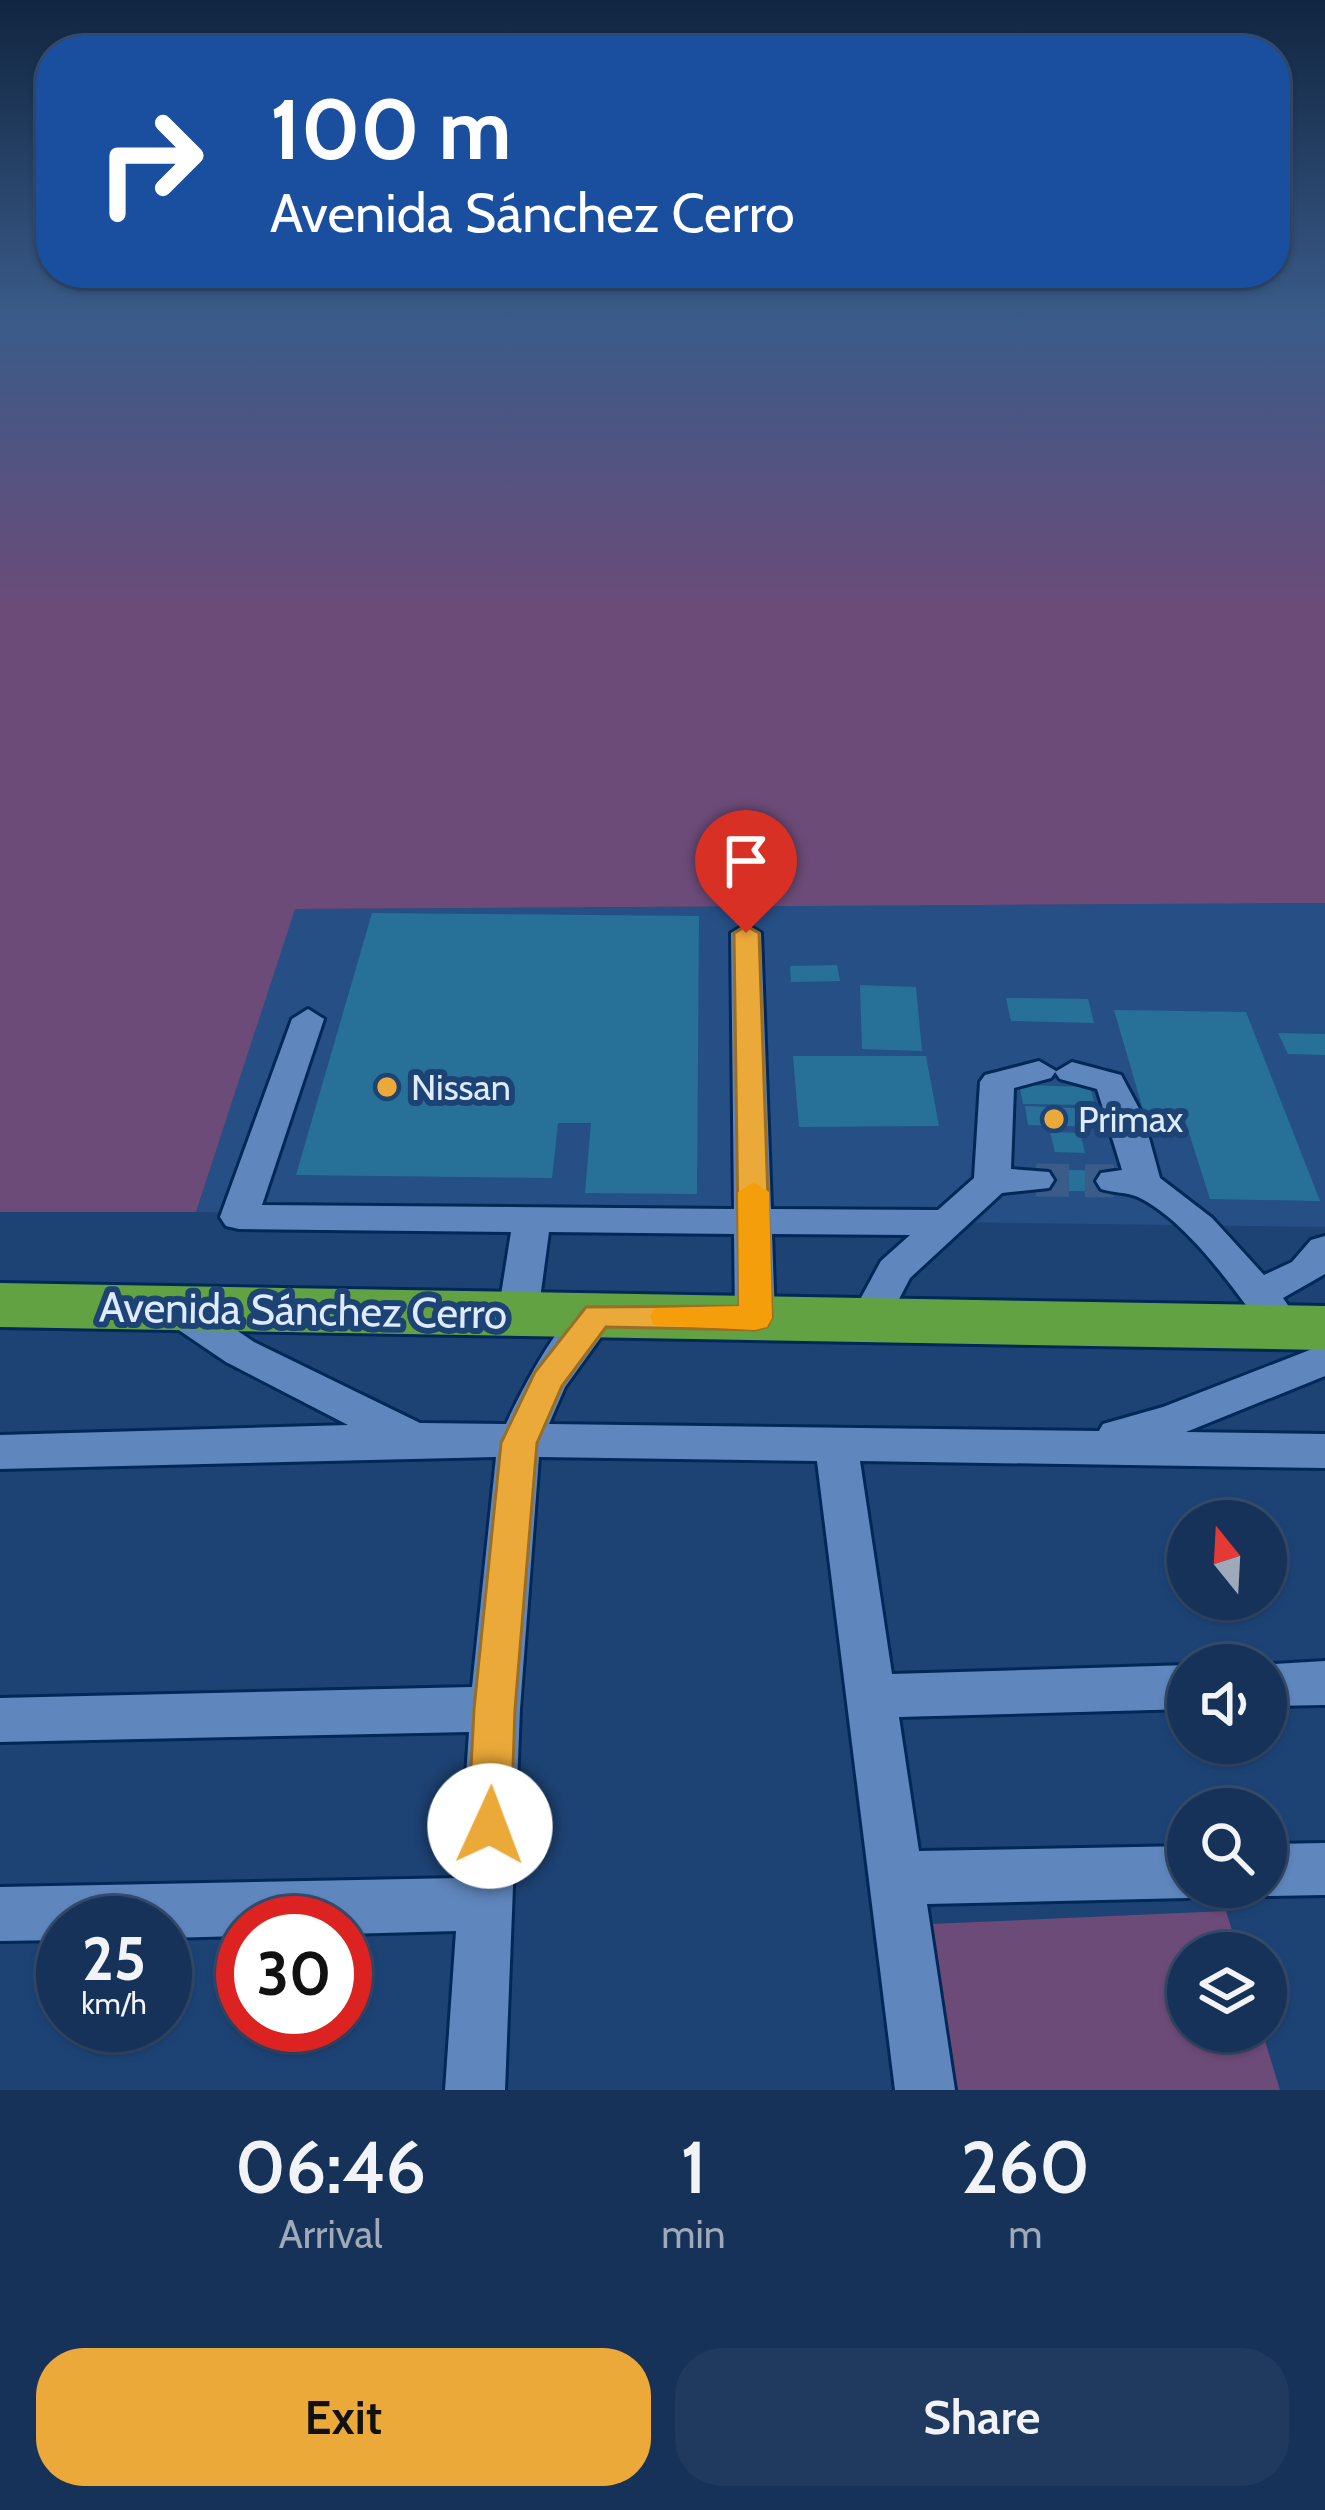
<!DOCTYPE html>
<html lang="en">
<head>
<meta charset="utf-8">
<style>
  :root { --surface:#163258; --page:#1f3a5e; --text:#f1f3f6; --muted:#9eaaba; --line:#354d6e; --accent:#eba939 }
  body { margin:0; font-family:Cabin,sans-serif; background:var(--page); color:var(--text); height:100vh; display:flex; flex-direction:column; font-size:45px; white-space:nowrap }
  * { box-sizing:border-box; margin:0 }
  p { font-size:39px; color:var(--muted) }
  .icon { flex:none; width:66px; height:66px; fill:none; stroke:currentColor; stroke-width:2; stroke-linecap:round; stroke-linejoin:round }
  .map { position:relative; height:2090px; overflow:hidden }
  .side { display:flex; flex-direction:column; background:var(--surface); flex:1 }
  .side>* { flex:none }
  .guide { position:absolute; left:36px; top:36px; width:1254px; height:252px; border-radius:48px; box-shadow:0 3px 9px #0004,0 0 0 3px var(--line); background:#1a4fa0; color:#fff; overflow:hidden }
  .needle { width:78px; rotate:342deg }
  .buttons { position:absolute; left:1167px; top:1500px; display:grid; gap:24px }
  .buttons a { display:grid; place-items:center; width:120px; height:120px; border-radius:50%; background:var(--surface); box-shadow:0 3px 9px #0004,0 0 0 3px var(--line); font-size:60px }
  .speed { position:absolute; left:36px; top:1896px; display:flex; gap:24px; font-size:60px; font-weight:700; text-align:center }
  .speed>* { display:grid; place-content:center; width:156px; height:156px; border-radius:50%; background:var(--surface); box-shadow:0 3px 9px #0004,0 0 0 3px var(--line); line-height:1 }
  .speed small { font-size:30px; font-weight:400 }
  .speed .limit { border:18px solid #d22; background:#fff; color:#111 }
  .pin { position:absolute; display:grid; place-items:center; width:102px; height:102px; color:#fff; margin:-123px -51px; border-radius:50% 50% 50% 0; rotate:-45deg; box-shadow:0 0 12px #0007 }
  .pin .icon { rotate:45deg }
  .me { position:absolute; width:132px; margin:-66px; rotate:2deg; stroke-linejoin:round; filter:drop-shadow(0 0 9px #0008) }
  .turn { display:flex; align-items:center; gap:42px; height:252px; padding:0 36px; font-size:54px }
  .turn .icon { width:156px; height:156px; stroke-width:2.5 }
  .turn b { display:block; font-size:84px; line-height:102px }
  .eta { display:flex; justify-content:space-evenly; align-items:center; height:204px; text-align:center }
  .eta b { font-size:72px; font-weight:600; line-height:84px }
  .button { display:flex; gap:24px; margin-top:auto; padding:24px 36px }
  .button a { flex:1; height:138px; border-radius:48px; background:var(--accent); color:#111; font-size:48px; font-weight:600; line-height:138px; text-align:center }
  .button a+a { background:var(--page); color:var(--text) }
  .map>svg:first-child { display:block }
</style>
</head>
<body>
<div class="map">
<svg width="1325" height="2090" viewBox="0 0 1325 2090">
  <rect width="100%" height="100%" fill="#1d4375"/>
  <path fill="#264f86" d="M1325,903V1227L196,1212L294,909Z"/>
  <path fill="#6c4b78" d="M0,320H1325V903L295,909L196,1212H0Z
    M1226,1911L1239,1953H1188V2031H1262L1280,2090H957L930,1924Z"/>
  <path fill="#277199" d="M372,913L699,916L697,1194L585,1193L591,1123H558L552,1178L296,1175Z
    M837,965L840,981L791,982L790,966Z
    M860,985L916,987L922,1051L862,1049Z
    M1006,998L1088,999L1094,1023L1011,1021Z
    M1114,1010L1246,1012L1320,1201L1210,1199L1183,1114L1144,1113Z
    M1278,1033L1325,1034V1055L1288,1054Z
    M793,1056H926L939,1126L799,1127Z
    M1019,1085L1090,1087L1095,1105L1023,1104Z
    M1025,1106L1096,1109L1100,1127L1028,1125Z
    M1050,1132L1080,1133L1085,1153L1055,1152Z
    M1034,1169L1111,1171L1116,1191H1038Z"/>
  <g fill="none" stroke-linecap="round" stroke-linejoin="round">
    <path stroke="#3a5c89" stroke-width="33" stroke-dasharray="33 16" stroke-linecap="butt" d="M1036,1180L1114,1181"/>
    <g stroke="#012857" stroke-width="6">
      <path id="minor" d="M746,924L761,933L771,1209L938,1210L974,1178L980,1082L985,1075L1039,1061L1056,1071L1051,1078L1014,1088L1011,1169L1049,1172L1054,1180L1049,1188L1002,1193L910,1278L883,1330L869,1334L855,1330L849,1320L881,1261L910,1235L772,1234L775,1318L769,1328L755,1332L741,1328L735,1318L734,1234L549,1232L538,1314L532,1324L518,1328L504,1324L498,1314L511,1232L239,1229L226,1226L220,1217L292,1019L308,1009L324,1019L262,1205L734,1209L731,933Z
        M1072,1062L1121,1075L1143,1116L1160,1178L1212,1218L1264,1275L1292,1262L1311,1240L1325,1236V1274L1283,1298L1303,1327L1297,1337L1283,1341L1269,1337C1238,1294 1187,1220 1138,1197C1127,1192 1113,1193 1101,1189L1096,1181L1101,1173L1122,1170L1097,1089L1060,1079L1055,1072Z
        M175,1294L189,1298L254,1342L420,1423L506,1424C520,1394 556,1322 584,1305C592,1299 602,1302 611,1305L617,1315L565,1387L549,1424L1099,1431L1103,1424L1163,1407L1325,1344V1376L1186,1432L1325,1434V1468L860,1461L892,1674L1188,1665V1709L899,1717L919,1851L1188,1846V1887H1209L1207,1890L1188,1898L927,1904L955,2090H895L817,1461L539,1457L520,1709L505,2090H445L456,1931L345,1934V1923H243V1936L165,1938V1923H63V1940L0,1941V1887L459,1878L469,1732L0,1742V1698L472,1687L496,1457L0,1469V1435L348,1425L226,1362L161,1318L155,1308L161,1298Z
        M1325,1661V1705L1266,1706V1665H1259Z
        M1325,1843V1895L1266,1896L1247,1888L1266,1887V1844Z"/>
    </g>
    <g stroke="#012857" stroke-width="6">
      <path id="highway" d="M0,1283L1325,1306V1350L0,1327Z"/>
    </g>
    <use href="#minor" fill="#5f87be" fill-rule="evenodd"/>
    <use href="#highway" fill="#62a242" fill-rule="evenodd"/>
  </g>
  <linearGradient id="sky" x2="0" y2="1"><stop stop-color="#102540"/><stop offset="0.52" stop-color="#3a5b89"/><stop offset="1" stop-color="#3a5b89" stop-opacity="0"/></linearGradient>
  <rect width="1325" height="612" fill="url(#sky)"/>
  <path fill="#eba939" stroke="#996e25" stroke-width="3" d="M746,926L759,933L772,1318L767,1327L755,1330L606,1327L562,1386L537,1443L515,1709L511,1826L505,1840L490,1846L474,1840L468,1826L474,1709L501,1443L535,1372L586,1307L739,1306L734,933Z"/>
  <path fill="#f59e0b" d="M754,1182L769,1192L772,1318L767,1327L755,1330L654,1325L650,1317L654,1308L739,1306L738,1192Z"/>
  <g fill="#eba939" stroke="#1d4375" stroke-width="4.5">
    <circle cx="387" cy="1087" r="12"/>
    <circle cx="1054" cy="1119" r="12"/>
  </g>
  <g text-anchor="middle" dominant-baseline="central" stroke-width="12" stroke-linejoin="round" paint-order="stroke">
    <g font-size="36" fill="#ddebfd" stroke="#1d4375" text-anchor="start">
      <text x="411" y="1087">Nissan</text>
      <text x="1078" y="1119">Primax</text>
    </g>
    <g font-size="42" fill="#ddebfd" stroke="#1d4375">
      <text transform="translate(303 1310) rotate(1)">Avenida Sánchez Cerro</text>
    </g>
  </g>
</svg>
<div class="buttons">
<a><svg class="needle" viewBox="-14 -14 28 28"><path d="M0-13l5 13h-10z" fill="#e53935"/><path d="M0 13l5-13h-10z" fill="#9eaaba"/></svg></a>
<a><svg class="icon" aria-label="sound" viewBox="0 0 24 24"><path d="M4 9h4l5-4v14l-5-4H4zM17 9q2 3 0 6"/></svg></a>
<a><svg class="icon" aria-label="search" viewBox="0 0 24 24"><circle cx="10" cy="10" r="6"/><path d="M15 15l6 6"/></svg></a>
<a><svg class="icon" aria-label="layers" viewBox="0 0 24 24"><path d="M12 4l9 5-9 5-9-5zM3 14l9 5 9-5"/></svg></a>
</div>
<div class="speed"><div>25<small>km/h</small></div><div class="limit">30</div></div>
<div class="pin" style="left:746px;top:933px;background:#d93025"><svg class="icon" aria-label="arrive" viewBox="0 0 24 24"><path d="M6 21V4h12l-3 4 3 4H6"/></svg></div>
<svg class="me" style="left:490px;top:1826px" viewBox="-20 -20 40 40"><circle r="19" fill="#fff"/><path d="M0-13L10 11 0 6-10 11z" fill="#eba939"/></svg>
<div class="guide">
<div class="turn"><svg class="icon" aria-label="right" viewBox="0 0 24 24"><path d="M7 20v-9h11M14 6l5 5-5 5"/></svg><div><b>100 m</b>Avenida Sánchez Cerro</div></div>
</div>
</div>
<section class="side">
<div class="eta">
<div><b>06:46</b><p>Arrival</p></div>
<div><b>1</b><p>min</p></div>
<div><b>260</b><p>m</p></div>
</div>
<div class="button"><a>Exit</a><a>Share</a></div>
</section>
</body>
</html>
